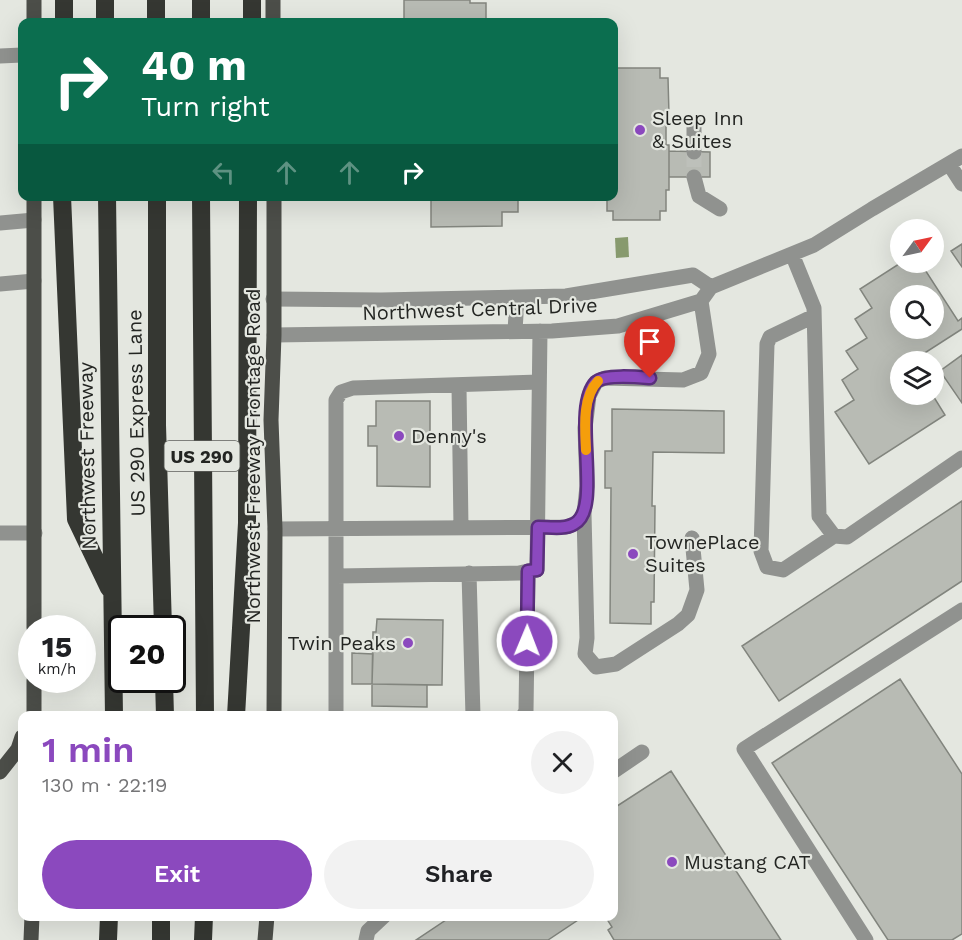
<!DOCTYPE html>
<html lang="en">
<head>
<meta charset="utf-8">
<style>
  :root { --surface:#fff; --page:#f2f2f2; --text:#202124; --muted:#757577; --accent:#8b49be }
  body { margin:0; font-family:"Work Sans",sans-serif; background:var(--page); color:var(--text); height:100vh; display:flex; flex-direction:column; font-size:22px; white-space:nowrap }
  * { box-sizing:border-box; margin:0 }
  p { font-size:20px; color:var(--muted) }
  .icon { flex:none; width:33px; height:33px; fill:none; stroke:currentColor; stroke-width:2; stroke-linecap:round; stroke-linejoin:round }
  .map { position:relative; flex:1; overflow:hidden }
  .sheet { position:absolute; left:18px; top:711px; width:600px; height:210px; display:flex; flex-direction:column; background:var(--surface); border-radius:12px; box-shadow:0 6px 24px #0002 }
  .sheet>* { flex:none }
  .guide { position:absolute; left:18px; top:18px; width:600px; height:183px; border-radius:12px; box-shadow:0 6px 24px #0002; background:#0b6e4f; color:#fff; overflow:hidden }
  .needle { width:39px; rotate:57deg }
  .buttons { position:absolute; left:890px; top:219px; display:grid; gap:12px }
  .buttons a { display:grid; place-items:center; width:54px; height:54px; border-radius:50%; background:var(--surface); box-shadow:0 6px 24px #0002; font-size:30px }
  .speed { position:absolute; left:18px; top:615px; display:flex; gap:12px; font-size:30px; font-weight:700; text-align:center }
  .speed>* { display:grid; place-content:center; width:78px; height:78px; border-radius:50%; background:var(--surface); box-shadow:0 6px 24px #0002; line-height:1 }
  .speed small { font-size:15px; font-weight:400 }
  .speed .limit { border:3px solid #111; border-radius:9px; background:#fff; color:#111 }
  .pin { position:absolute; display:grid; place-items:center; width:51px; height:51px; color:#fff; margin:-62px -26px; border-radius:50% 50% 50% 0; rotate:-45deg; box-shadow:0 0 6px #0007 }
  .pin .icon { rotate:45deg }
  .me { position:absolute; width:66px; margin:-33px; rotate:1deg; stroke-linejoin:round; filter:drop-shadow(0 0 4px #0008) }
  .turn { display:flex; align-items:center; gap:21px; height:126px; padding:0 24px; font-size:27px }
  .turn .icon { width:78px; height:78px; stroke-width:2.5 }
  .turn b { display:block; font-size:42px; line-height:51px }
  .lanes { display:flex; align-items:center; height:57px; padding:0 24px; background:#0003; justify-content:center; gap:30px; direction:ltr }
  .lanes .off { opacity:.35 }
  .round { display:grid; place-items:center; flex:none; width:63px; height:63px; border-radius:32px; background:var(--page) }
  .summary { display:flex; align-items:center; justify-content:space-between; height:102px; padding:0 24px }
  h1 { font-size:36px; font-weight:600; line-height:45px; color:var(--accent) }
  .button { display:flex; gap:12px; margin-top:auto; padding:12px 24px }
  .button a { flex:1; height:69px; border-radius:36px; background:var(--accent); color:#fff; font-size:24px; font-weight:600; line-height:69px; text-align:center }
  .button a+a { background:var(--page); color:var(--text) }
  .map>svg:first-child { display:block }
</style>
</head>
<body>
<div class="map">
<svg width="962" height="940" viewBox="0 0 962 940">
  <rect width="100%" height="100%" fill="#e4e7e0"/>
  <path fill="#879a6e" d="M628,237L629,257L616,258L615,238Z"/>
  <path fill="#b8bbb4" stroke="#82857e" stroke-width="1.5" fill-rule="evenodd" d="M404,0H470V3H486V22H404Z
    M614,68H660V78H668L669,115L666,116V145H669V190H666V211H660V220H613V211H607V196H614Z
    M669,151L710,152V177H669Z
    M431,196H518V212H502V226L431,227Z
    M962,244V267L951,251Z
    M902,262H920L958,321L962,318V329L923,354L928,362H900V394H932L945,415L869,464L835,412L854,400L842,380L858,369L846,351L867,338L855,319L872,308L860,289ZM900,296H933V328H900Z
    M962,355V403L940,371Z
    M376,401H430V487L377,486V446H368V426H376Z
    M612,409L724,411V453L653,452L652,506H655L654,602H651V624L610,623L611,488H605V451H612Z
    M962,501V581L779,701L742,646Z
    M377,619L443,620L442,685L372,684L373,632H376Z
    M352,653L373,654L372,684H352Z
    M900,679L962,774V934L952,940H888L772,763Z
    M372,684L427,685V707L372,706Z
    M671,771L781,940H614L608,930L612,927L605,916H614V808Z
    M452,916H584L548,940H416Z"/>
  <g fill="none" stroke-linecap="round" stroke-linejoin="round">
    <path stroke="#bdc0ba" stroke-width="15" stroke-dasharray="15 8" stroke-linecap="butt" d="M694,152V177"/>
    <path stroke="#90928f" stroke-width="15" d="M0,56L22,55
      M694,124V152
      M949,164L962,184
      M694,177L699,196L720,209
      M0,223L34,220
      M792,254L814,308L819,516L834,536L847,537L962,458
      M0,284L34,281
      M273,299L381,300L566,296L693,275L711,287
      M814,316L770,337L767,344L761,551L767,567L783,570L834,536
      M515,331L517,298
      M274,335L552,331L618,326L701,301L711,287L814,245L872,209L962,156
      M459,386L461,528
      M275,529L566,527L577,523L584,514
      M0,533H35
      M692,538L697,590L688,615L678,624L616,664L596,667L585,654L587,638L584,514L587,486L585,428L589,396L596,382L605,378L683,380L701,373L709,354L701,301
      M469,573L473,716
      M337,576L519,573L528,571
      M336,716V400L341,392L353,388L539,382
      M523,716L526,711L528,571L537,570L540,331
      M614,771L642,752
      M366,940L368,931L384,916
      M866,940L744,749L962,610"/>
    <path stroke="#4c4e49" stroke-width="15" d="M34,0V22
      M273,0V22
      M34,196V628
      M274,196V335L271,420L275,529L274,716
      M34,716V680
      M0,772L18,749L22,737
      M31,940L32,916
      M265,940L267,916"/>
    <path stroke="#353732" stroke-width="18" d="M156,0V22
      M201,0V22
      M64,22V0
      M105,22V0
      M252,22V0
      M62,196L76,519L109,588
      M107,196L114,716
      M157,196V425L163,628
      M201,196L205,716
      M164,680L165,716
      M236,716L247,523L248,196
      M108,940L109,916
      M161,940V916
      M203,940L204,916"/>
  </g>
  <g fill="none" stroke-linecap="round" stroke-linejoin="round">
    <g stroke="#5a2f7c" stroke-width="15">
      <path id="route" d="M527,641L528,571L537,570L538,527C549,527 564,530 574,524C604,509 570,409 596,382C605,374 638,377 650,378"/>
    </g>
    <use href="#route" stroke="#8b49be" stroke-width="10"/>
    <path stroke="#f59e0b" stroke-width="10" d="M586,450C585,429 582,397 598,381"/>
  </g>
  <g fill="#8b49be" stroke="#e4e7e0" stroke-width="2">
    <circle cx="640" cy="130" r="6"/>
    <circle cx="399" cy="436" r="6"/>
    <circle cx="633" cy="554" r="6"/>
    <circle cx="408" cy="643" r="6"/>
    <circle cx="672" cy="862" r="6"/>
  </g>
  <g text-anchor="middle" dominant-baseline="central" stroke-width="4.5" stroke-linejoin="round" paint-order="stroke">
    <rect fill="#e4e7e0" stroke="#5d5f5b" stroke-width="1.5" x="164.5" y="441" width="75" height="30" rx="4.5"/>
    <g font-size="18" font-weight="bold" fill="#232522">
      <text x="202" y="456">US 290</text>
    </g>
    <g font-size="20" fill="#232522" stroke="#e4e7e0" text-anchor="start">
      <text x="652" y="118">Sleep Inn<tspan x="652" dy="23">&amp; Suites</tspan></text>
      <text x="411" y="436">Denny's</text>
      <text x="645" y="542">TownePlace<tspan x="645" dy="23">Suites</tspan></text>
      <text x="396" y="643" text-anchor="end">Twin Peaks</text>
      <text x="684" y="862">Mustang CAT</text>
    </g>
    <g font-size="20" fill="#232522" stroke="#e4e7e0">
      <text transform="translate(480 309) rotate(-2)">Northwest Central Drive</text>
      <text transform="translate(136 413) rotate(-91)">US 290 Express Lane</text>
      <text transform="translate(87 456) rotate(-91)">Northwest Freeway</text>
      <text transform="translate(253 456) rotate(-90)">Northwest Freeway Frontage Road</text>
    </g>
  </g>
</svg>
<div class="buttons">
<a><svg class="needle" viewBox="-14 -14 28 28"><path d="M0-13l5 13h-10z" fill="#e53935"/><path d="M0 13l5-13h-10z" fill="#757577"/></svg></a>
<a><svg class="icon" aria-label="search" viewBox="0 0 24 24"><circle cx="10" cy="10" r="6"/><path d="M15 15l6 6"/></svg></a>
<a><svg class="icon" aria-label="layers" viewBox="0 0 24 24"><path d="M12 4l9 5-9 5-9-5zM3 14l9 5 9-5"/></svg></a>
</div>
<div class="speed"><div>15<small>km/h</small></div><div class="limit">20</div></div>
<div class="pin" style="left:650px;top:378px;background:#d93025"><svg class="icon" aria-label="arrive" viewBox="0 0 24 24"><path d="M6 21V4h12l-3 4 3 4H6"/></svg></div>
<svg class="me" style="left:527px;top:641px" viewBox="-20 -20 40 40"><circle r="17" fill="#8b49be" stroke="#fff" stroke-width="3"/><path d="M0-11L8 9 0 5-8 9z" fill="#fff"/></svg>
<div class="guide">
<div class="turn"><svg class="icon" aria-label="right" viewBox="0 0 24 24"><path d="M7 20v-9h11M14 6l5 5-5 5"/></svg><div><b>40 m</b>Turn right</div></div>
<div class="lanes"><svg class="icon off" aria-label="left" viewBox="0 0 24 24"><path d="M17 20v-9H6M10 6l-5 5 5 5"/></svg><svg class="icon off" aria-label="ahead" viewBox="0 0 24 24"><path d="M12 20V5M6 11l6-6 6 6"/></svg><svg class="icon off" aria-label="ahead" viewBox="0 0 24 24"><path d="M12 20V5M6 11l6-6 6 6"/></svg><svg class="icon" aria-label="right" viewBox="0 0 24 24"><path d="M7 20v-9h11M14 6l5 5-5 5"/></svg></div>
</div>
<section class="sheet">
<div class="summary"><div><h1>1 min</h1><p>130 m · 22:19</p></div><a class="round"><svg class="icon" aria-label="close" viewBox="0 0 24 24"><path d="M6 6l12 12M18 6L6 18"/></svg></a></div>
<div class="button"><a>Exit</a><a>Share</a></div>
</section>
</div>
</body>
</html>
